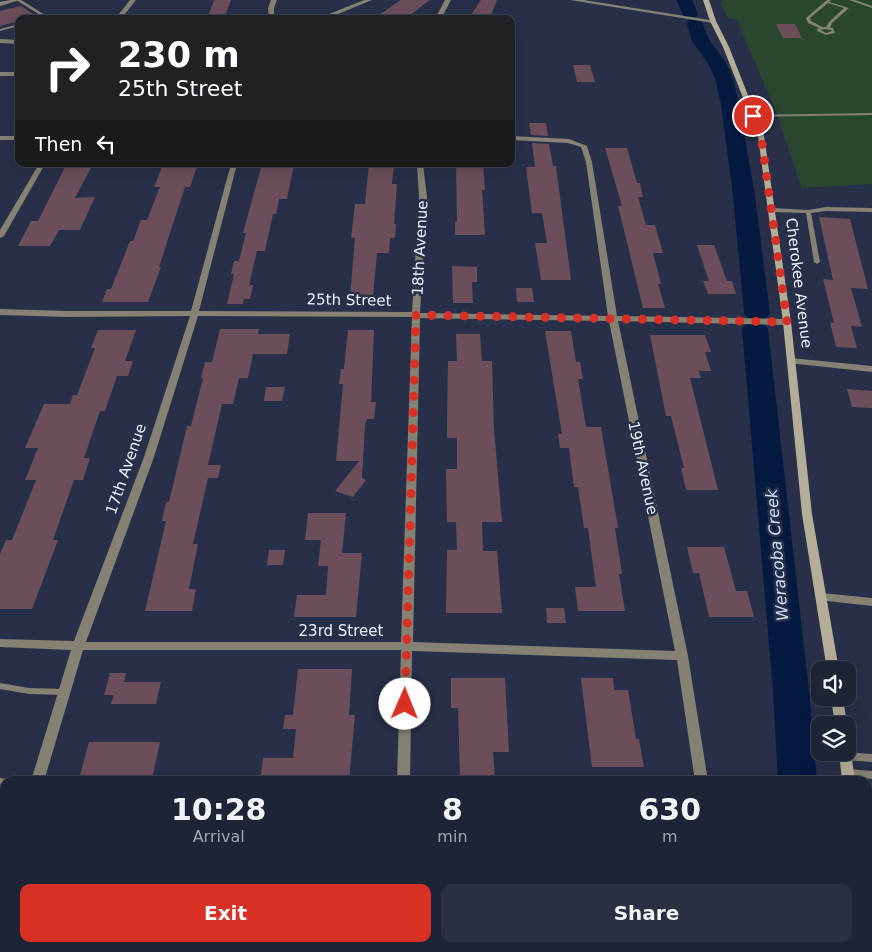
<!DOCTYPE html>
<html lang="en">
<head>
<meta charset="utf-8">
<style>
  :root { --surface:#1d2436; --page:#2a3042; --text:#f1f3f6; --muted:#a0a4ad; --line:#3b4151; --accent:#d93025 }
  body { margin:0; font-family:"DejaVu Sans",sans-serif; background:var(--page); color:var(--text); height:100vh; display:flex; flex-direction:column; font-size:19px; white-space:nowrap }
  * { box-sizing:border-box; margin:0 }
  p { font-size:16px; color:var(--muted) }
  .icon { flex:none; width:28px; height:28px; fill:none; stroke:currentColor; stroke-width:2; stroke-linecap:round; stroke-linejoin:round }
  .map { position:relative; flex:1; overflow:hidden }
  .panel { position:absolute; left:0px; top:776px; width:872px; height:176px; display:flex; flex-direction:column; background:var(--surface); border-radius:15px 15px 0 0; box-shadow:0 5px 20px #0002,0 0 0 1px var(--line) }
  .panel>* { flex:none }
  .top-card { position:absolute; left:15px; top:15px; width:500px; height:152px; border-radius:10px; box-shadow:0 5px 20px #0002,0 0 0 1px var(--line); background:#202124; color:#fff; overflow:hidden }
  .buttons { position:absolute; left:811px; top:661px; display:grid; gap:10px }
  .buttons a { display:grid; place-items:center; width:45px; height:45px; border-radius:10px; background:var(--surface); box-shadow:0 5px 20px #0002,0 0 0 1px var(--line); font-size:25px }
  .pin { position:absolute; display:grid; place-items:center; width:42px; height:42px; color:#fff; margin:-21px; border:2px solid #fff; border-radius:50%; box-shadow:0 1px 5px #0007 }
  .me { position:absolute; width:55px; margin:-28px; rotate:1deg; stroke-linejoin:round; filter:drop-shadow(0 0 4px #0008) }
  .turn { display:flex; align-items:center; gap:18px; height:105px; padding:0 20px; font-size:22px }
  .turn .icon { width:65px; height:65px; stroke-width:2.5 }
  .turn b { display:block; font-size:35px; line-height:42px }
  .then { display:flex; align-items:center; height:48px; padding:0 20px; background:#0003; gap:10px; font-size:19px }
  .eta { display:flex; justify-content:space-evenly; align-items:center; height:85px; text-align:center }
  .eta b { font-size:30px; font-weight:700; line-height:35px }
  .button { display:flex; gap:10px; margin-top:auto; padding:10px 20px }
  .button a { flex:1; height:58px; border-radius:10px; background:var(--accent); color:#fff; font-size:20px; font-weight:700; line-height:58px; text-align:center }
  .button a+a { background:var(--page); color:var(--text) }
  .map>svg:first-child { display:block }
</style>
</head>
<body>
<div class="map">
<svg width="872" height="952" viewBox="0 0 872 952">
  <rect width="100%" height="100%" fill="#273048"/>
  <path fill="#28472e" d="M719,0H872V184L802,188L776,112L737,20L728,18L720,3L724,1Z"/>
  <g fill="none" stroke-linecap="round" stroke-linejoin="round">
    <path fill="#051a41" fill-rule="evenodd" d="M676,0H692L698,14L696,17H684Z
      M695,19L701,20L709,40L725,61L733,78L739,104L755,196L770,313L766,318L757,321L748,318L744,313L733,196L721,104L715,78L707,62L692,41L687,24L689,20Z
      M755,321L764,324L768,329L809,691L817,781H778L773,691L742,329L746,324Z
      M789,948H833L834,952H790Z"/>
  </g>
  <path fill="#6c4e5b" d="M214,0H231L224,19H207Z
    M401,0H430L405,19H373Z
    M481,0H497L490,17L471,15Z
    M21,6L37,17L19,19V21L0,26V11Z
    M776,24H795L802,38H783Z
    M573,65H590L595,82H577Z
    M529,123H546L548,136L531,135Z
    M532,143L549,144L553,166H556L571,280H541L535,243H547L542,213H532L526,167H535Z
    M605,148H627L637,183H640L643,197H638L646,225H655L663,253H653L661,284H658L665,308H643L618,206H622Z
    M163,164H198L190,187H185L159,267H161L148,302H102L107,289H111L130,241H133L141,220H147L160,187H154Z
    M262,164H294L287,199H279L276,214H273L265,251H257L249,285H253L250,299H244L243,304H227L234,274H231L234,261H239L246,233H243Z
    M369,164H394L392,184H397L394,224H396L395,238H390L389,253H377L373,297H350L355,238H351L355,204H365Z
    M456,164H483L485,190H482L485,235H455V222H457Z
    M66,165L92,166L75,198L95,197L80,230H59L50,246H18L31,221H38Z
    M819,217L850,219L868,289L851,288L862,327L851,326L857,348L836,347L830,322L834,323L823,279L833,280Z
    M697,245H714L727,281H732L736,294H708L703,281H709Z
    M452,266L477,267V282H472L473,303H453Z
    M516,288H532L534,302H517Z
    M220,329H259L258,334H290L287,354H253L248,378H239L233,404H222L208,465H221L218,478H208L193,544H198L189,589H196L192,611H145L166,521H162L166,502H169L187,426H191L203,378H201L205,362H212Z
    M98,330H136L125,361H133L128,376H117L105,411H100L84,458H90L83,480H74L53,540H58L32,609H0V554L6,540H12L36,480H25L38,448H25L44,404H70L73,395H77L95,348H91Z
    M348,330H374L371,402H376L374,419H367L365,425L362,478L366,480L353,497L335,491L359,461H336L343,384H339L341,369H344Z
    M545,331H571L576,362H580L583,379H578L586,427H601L618,528H615L622,574H619L625,611H578L575,587H596L588,528H584L578,487H574L569,448H560L558,434H562Z
    M456,334H480L482,361H492L494,429L502,522H482L483,551H497L502,613H446L447,550H457L456,522H447L446,469H457V438H447V423L448,361H457Z
    M650,335H705L711,352H705L711,371H699L701,378H690L718,490H686L681,468H684L671,416H666Z
    M266,387H285L282,401H264Z
    M847,389L872,391V408L852,407Z
    M308,513H346L342,553H362L356,617H294L297,595H326L328,566H318L321,540H305Z
    M687,547H724L736,591H747L754,617H709L699,573H693Z
    M269,550H285L283,565H267Z
    M546,608H564L566,623H547Z
    M298,669H352L349,715H355L349,781H260L263,758H293L296,729H283L285,715H293Z
    M110,673H126L124,682H161L156,704H111L114,695H104Z
    M451,678H505L509,752H493L495,779H460L458,708H451Z
    M581,678H613L614,690H628L636,739H639L644,767H592Z
    M89,742H160L152,779H79Z"/>
  <g fill="none" stroke-linecap="round" stroke-linejoin="round">
    <path fill="#858173" fill-rule="evenodd" d="M16,0H21L50,18L43,19L45,18Z
      M827,0H831L829,2L849,8L832,23L830,28H833L835,33L826,35L817,31V29L819,28L808,23L806,18ZM828,3L844,8L829,22L826,27H822L811,21L810,18ZM824,29L831,30L832,31L826,33L821,30Z
      M849,0H855L872,6V8Z
      M19,24V26L0,31V29Z
      M872,113V115L753,117L751,116L753,115Z
      M826,207L872,208V212L826,211L811,213L820,262L817,264L814,262L806,213L772,212L769,210L772,208L808,210Z
      M0,683L29,688L64,689L67,690L68,692L67,694L64,695L29,694L0,689Z
      M844,752L872,754V762L845,760L842,759L841,756L842,753Z
      M848,769L872,771V779L845,776L844,773L845,770Z
      M0,778L8,779L9,781H5V786H0Z
      M868,885L872,886V894L868,893Z"/>
    <path fill="#858173" fill-rule="evenodd" d="M10,0H20L0,6V2Z
      M130,0H136L121,19H115Z
      M271,0H277L274,8V15L324,16L364,0H372L326,19H269L268,8Z
      M445,0H451L441,19H435Z
      M570,0H584L716,21L713,23Z
      M0,39L19,40V44L0,43Z
      M0,72H19V76H0Z
      M0,136H19V140H0Z
      M511,136L569,139L587,146L592,162L617,316L787,319L791,322L787,325L618,321L688,656L708,781H695L677,660L412,651L410,781H397L401,650H83L44,781H31L71,650L0,647V639L74,641L144,457L190,316L68,317L0,315V309L68,311H191L231,164H237L199,311L412,312L419,197L417,164H423L427,197L420,313L608,316L586,162L581,147L568,143L511,140ZM198,316L412,317L401,642H86L154,457ZM420,318L609,321L675,651L413,642Z
      M39,164H45L4,236L0,238V230Z
      M791,358L872,366V372L788,363L787,361L788,359Z
      M822,593L872,598V606L818,600L816,597L818,594Z
      M5,887V916L0,918V889Z
      M391,948H405V952H391Z
      M725,948H739V952H725Z"/>
    <path fill="#b4ae98" fill-rule="evenodd" d="M703,0H709L716,21L729,47L764,136L791,322L812,514L839,670H827L802,514L783,322L758,136L723,47L710,21Z
      M831,698H843L847,725H835Z
      M848,748L851,752L855,781H842L839,752H848Z
      M868,907L872,909V952H867L865,948H868Z"/>
  </g>
  <g fill="none" stroke-linecap="round" stroke-linejoin="round">
    <path stroke="#d93025" stroke-width="9" stroke-dasharray="0 16.2" d="M405,704L416,315L787,322L761,136L753,116"/>
  </g>
  <g text-anchor="middle" dominant-baseline="central" stroke-width="5" stroke-linejoin="round" paint-order="stroke">
    <g font-size="15" fill="#ecf1fe" stroke="#273048">
      <text transform="translate(420 248) rotate(-87)">18th Avenue</text>
      <text transform="translate(799 283) rotate(83)">Cherokee Avenue</text>
      <text transform="translate(349 300) rotate(1)">25th Street</text>
      <text transform="translate(643 468) rotate(78)">19th Avenue</text>
      <text transform="translate(126 469) rotate(-71)">17th Avenue</text>
      <text x="341" y="631">23rd Street</text>
    </g>
    <g font-size="16" font-style="italic" fill="#cedffc" stroke="#273048">
      <text transform="translate(777 555) rotate(-95)">Weracoba Creek</text>
    </g>
  </g>
</svg>
<div class="buttons">
<a><svg class="icon" aria-label="sound" viewBox="0 0 24 24"><path d="M4 9h4l5-4v14l-5-4H4zM17 9q2 3 0 6"/></svg></a>
<a><svg class="icon" aria-label="layers" viewBox="0 0 24 24"><path d="M12 4l9 5-9 5-9-5zM3 14l9 5 9-5"/></svg></a>
</div>
<div class="pin" style="left:753px;top:116px;background:#d93025"><svg class="icon" aria-label="arrive" viewBox="0 0 24 24"><path d="M6 21V4h12l-3 4 3 4H6"/></svg></div>
<svg class="me" style="left:405px;top:704px" viewBox="-20 -20 40 40"><circle r="19" fill="#fff"/><path d="M0-13L10 11 0 6-10 11z" fill="#d93025"/></svg>
<div class="top-card">
<div class="turn"><svg class="icon" aria-label="right" viewBox="0 0 24 24"><path d="M7 20v-9h11M14 6l5 5-5 5"/></svg><div><b>230 m</b>25th Street</div></div>
<div class="then">Then<svg class="icon" aria-label="left" viewBox="0 0 24 24"><path d="M17 20v-9H6M10 6l-5 5 5 5"/></svg></div>
</div>
<section class="panel">
<div class="eta">
<div><b>10:28</b><p>Arrival</p></div>
<div><b>8</b><p>min</p></div>
<div><b>630</b><p>m</p></div>
</div>
<div class="button"><a>Exit</a><a>Share</a></div>
</section>
</div>
</body>
</html>
